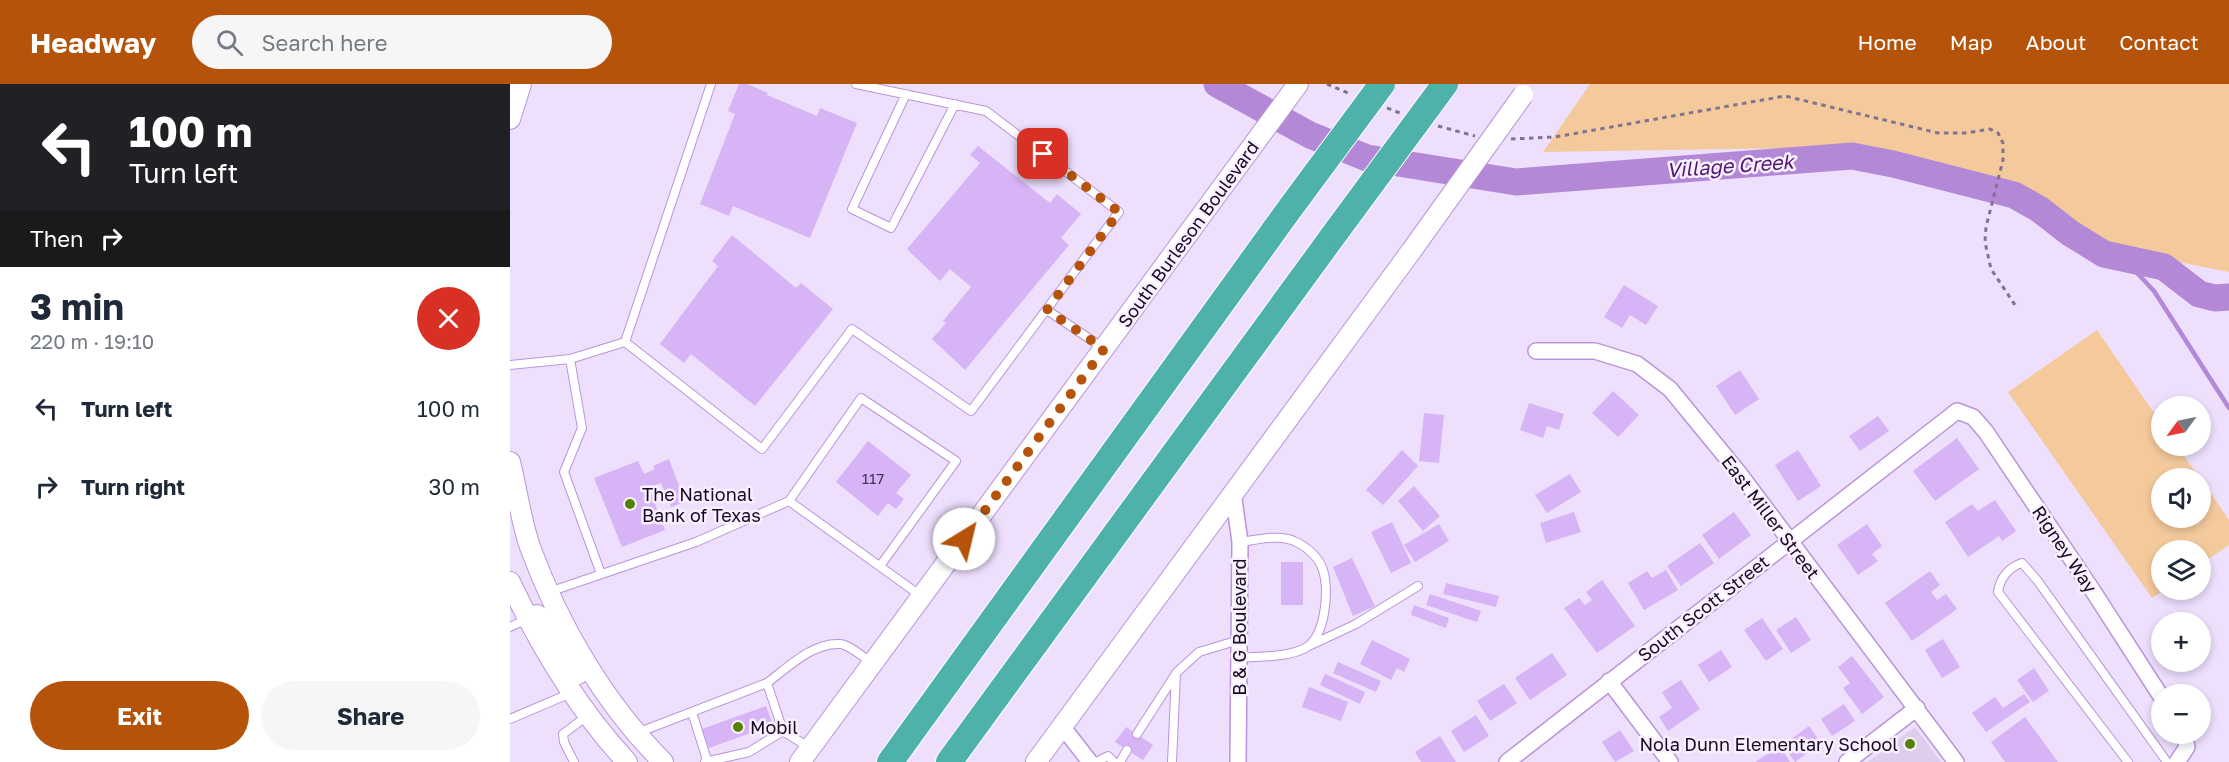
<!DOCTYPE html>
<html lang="en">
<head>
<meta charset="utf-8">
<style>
  :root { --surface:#fff; --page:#f6f6f7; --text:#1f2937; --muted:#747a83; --accent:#b45309 }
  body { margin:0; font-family:"Golos Text",sans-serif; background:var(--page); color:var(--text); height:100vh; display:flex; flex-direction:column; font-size:22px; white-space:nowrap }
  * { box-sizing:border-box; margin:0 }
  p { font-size:20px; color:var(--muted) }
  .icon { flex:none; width:33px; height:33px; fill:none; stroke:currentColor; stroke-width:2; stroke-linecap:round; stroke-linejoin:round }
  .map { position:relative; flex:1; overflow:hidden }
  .sheet { display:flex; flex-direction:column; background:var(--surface); width:510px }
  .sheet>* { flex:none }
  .guide { background:#202124; color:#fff; overflow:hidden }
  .needle { width:39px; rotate:237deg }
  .fabs { position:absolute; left:1641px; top:312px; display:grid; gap:12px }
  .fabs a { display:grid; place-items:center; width:60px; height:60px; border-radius:50%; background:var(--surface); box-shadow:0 3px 9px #0003; font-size:30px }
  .pin { position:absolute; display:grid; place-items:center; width:51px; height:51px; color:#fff; margin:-26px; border-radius:12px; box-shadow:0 3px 9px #0006 }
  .me { position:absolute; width:66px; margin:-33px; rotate:36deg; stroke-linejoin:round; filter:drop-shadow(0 0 4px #0008) }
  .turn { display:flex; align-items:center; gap:21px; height:126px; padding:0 30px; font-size:27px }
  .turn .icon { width:78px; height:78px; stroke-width:2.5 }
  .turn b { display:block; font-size:42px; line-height:51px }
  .then { display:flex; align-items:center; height:57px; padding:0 30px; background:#0003; gap:12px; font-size:22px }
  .round { display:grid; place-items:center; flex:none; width:63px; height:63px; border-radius:32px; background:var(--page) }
  .overview { display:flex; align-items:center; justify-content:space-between; height:102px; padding:0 30px }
  h1 { font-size:36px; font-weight:700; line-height:45px }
  .action { display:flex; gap:12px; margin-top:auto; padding:12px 30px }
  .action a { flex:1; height:69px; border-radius:36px; background:var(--accent); color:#fff; font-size:24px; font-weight:700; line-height:69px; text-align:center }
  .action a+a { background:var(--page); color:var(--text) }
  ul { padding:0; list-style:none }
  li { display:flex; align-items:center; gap:18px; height:78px; padding:0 30px }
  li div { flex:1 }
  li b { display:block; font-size:22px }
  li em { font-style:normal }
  header { display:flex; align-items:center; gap:36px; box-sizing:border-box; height:84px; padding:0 30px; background:var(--accent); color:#fff }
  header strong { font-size:28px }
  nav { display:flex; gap:33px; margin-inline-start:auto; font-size:21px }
  .search { width:420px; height:54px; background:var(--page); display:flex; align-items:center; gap:15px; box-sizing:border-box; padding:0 21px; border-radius:33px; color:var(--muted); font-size:22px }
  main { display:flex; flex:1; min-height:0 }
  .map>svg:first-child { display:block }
</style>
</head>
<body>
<header>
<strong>Headway</strong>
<div class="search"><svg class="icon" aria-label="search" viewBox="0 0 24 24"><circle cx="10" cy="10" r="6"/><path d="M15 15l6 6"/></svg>Search here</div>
<nav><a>Home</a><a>Map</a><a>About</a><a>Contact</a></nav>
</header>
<main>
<section class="sheet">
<div class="guide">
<div class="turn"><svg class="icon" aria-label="left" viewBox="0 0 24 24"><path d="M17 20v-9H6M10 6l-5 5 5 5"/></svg><div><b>100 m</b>Turn left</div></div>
<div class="then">Then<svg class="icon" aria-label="right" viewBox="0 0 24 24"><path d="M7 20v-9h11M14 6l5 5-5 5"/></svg></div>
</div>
<div class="overview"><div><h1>3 min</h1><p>220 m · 19:10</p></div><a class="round" style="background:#d93025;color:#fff"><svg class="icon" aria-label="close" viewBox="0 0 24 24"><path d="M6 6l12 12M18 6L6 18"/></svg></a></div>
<ul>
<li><svg class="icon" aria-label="left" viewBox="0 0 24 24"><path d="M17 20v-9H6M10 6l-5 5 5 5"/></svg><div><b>Turn left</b></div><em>100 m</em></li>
<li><svg class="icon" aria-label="right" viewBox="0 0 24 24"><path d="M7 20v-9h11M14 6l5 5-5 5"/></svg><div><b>Turn right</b></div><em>30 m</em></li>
</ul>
<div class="action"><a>Exit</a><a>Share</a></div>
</section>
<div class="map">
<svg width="1719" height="678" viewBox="0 0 1719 678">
  <rect width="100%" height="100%" fill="#eedffd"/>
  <path fill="#decded" d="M1405,643L1431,678H1358Z"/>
  <path fill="#f4ca9d" d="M1080,0H1719V188L1593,163L1512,106L1349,63L1033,68Z
    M1587,246L1651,339L1652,362H1667L1690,394H1652V434H1690L1691,395L1719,436V461L1691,480L1690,466H1652V506H1654L1642,514L1498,308Z"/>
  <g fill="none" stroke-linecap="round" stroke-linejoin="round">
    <path stroke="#b389d7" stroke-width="4.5" d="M1615,176L1644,207L1719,324"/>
    <path stroke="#b389d7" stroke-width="27" d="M707,0L800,51L857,74L1006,98L1342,72L1383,80L1504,111L1529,125L1560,149L1594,170L1654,183L1689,210L1705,214L1719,213"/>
  </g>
  <path fill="#d7b4f5" d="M229,0H237L258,9L257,11L307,32L310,24L347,39L300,154L223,122L219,132L190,120L225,30L218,27Z
    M468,62L540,119L547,110L571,130L551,154L559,161L455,286L422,255L436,239L433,237L461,203L440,185L430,197L397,165L470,79L460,71Z
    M222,151L286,204L291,199L323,225L245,322L181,270L174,279L150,260L208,182L202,177Z
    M1114,201L1148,222L1136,241L1120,231L1112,244L1094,233Z
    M1230,286L1249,315L1225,331L1206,302Z
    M1103,307L1129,331L1108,353L1082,329Z
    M1019,319L1054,330L1049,346L1037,342L1033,354L1010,346Z
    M914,329L934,331L929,379L909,377Z
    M1368,332L1379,347L1350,367L1339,352Z
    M1447,354L1469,385L1425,417L1403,387Z
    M358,357L401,391L386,409L394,415L386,425L378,419L368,432L326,398Z
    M892,366L908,382L873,421L856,406Z
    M1288,366L1311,402L1288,417L1265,381Z
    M159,375L175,418L161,423L151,399L139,404L155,446L112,463L84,394L128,377L134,390L145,385L143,382Z
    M1060,390L1071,408L1037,429L1025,411Z
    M904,402L930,432L913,447L888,417Z
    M1485,416L1506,447L1492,457L1489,452L1458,473L1435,438L1462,420L1468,427Z
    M1064,428L1071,448L1036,459L1030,439Z
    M1224,428L1241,451L1209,475L1192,451Z
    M882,438L901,479L881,489L861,448Z
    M929,440L939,457L905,478L894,461Z
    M1357,440L1372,462L1362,470L1368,477L1348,491L1327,461Z
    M1190,459L1204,479L1171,502L1157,482Z
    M842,474L865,522L843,532L823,483Z
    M771,478H793V521H771Z
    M1156,486L1168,506L1134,526L1118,499L1137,487L1142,494Z
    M1420,487L1430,501L1421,508L1427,516L1436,510L1447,525L1402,557L1375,519Z
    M1092,496L1125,542L1087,569L1054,524L1069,514L1075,521L1082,516L1076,508Z
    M936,499L989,512L986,523L933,510Z
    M920,510L971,527L967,538L916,521Z
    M904,521L939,534L936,544L901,531Z
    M1286,533L1301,556L1281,569L1266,546Z
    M1252,534L1273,565L1256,577L1234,546Z
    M1433,555L1450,583L1432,594L1415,566Z
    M862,556L900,575L894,588L887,584L881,596L850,580Z
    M1211,566L1222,583L1199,598L1188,581Z
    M1042,569L1057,591L1020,616L1005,594Z
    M1342,572L1374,613L1352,630L1333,604L1340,599L1328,583Z
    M828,578L871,597L866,608L823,589Z
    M1524,584L1539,607L1523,618L1507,596Z
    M815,590L855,608L850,620L810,601Z
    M1171,596L1190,625L1158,647L1149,633L1162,624L1152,608Z
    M994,600L1007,619L980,637L967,617Z
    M799,603L838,618L831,637L792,623Z
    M1514,610L1520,618L1476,648L1462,629L1485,613L1493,624Z
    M1334,620L1345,637L1322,652L1311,635Z
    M256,622L263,641L199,664L192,645Z
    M966,631L979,652L954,668L941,647Z
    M1515,633L1548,678H1495L1481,658Z
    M1299,642L1311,659L1285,678L1273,661Z
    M616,643L643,661L633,676L605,658Z
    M1110,646L1124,667L1105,678L1092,658Z
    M930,652L946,678H911L905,668Z
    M1270,662L1280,678H1245Z"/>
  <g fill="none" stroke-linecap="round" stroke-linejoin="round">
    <g stroke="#ba94db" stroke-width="10">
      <path id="lane" d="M396,10L342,125L381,144L445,20
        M537,226L593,264
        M115,258L252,365L342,245L461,327L609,128L476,27L346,0
        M60,275L115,258L201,0
        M0,281L60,275L72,344L54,388L91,490
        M370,482L446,377L351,314L279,417L411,512
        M39,508L186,458L279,417
        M0,543L17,535
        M801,561L846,540L908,502
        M729,574C749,572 779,574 797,563C816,550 819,506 813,486C809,473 796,462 784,457C769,450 746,456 730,458
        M257,599C277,584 303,558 330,560C340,561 353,573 362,579
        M182,628L197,676
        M0,635L61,609
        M127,649L257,599L273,647L300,664
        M627,650L665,591
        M64,678L54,658L53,650L77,632
        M195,678L239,668L273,647
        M586,678L598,672L604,678
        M610,678L617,666
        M662,678L666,589L689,568L729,556
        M1618,678L1488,508C1490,494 1499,483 1512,479L1527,496L1657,678"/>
    </g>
    <g stroke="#ba94db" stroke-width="18">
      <path id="street" d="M1026,267H1085L1127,280L1160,305L1229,389L1446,678
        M723,408L730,458L728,678
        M1099,597L1160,678
        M552,642L580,678
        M997,678L1447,327L1463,333L1476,348L1583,507L1652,614
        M1337,678L1407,624
        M1667,678L1677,663L1674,650"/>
    </g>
    <g stroke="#ba94db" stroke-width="22">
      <path id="secondary" d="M0,35L11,0
        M0,378C7,406 11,437 20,463C49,542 94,619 153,678
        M0,498C31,564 67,624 117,678
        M17,535L27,531L36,538L68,590
        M290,678L788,0
        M526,678L902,166"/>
    </g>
    <g stroke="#fff" stroke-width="28">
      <path id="highway" d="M380,678L781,123
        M439,678L828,145"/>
    </g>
    <path stroke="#82738f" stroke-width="3" stroke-dasharray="4.5 4.5" stroke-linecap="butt" d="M817,0L840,10
      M877,24L890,29
      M928,42L965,52
      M1001,55L1045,53L1275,12L1428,49H1457L1480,45L1488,49L1493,59V76L1476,143L1475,158L1481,185L1507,224"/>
    <use href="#lane" stroke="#fff" stroke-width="8"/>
    <use href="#street" stroke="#fff" stroke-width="15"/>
    <use href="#secondary" stroke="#fff" stroke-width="20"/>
    <use href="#highway" stroke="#4eb2aa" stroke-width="26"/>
    <g stroke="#ba94db" stroke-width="22" stroke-linecap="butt">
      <path id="secondary-bridge" d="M902,166L1013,11"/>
    </g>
    <g stroke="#fff" stroke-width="28" stroke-linecap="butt">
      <path id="highway-bridge" d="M781,123L872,0
        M828,145L935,0"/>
    </g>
    <use href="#secondary-bridge" stroke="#fff" stroke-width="20"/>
    <use href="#highway-bridge" stroke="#4eb2aa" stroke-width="26"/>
  </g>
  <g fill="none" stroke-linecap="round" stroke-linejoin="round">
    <path stroke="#b45309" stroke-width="10" stroke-dasharray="0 18" d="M454,455L594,265L537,226L609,128L533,70"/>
  </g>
  <g fill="#578001" stroke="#f8f0ff" stroke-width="2">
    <circle cx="120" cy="420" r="6"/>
    <circle cx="228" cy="643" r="6"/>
    <circle cx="1400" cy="660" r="6"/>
  </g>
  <g text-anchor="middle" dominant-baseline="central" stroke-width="5" stroke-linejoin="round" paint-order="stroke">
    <g font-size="15" fill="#483458">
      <text x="363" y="394">117</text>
    </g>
    <g font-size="18" fill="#180923" stroke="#f8f0ff">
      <text transform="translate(678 150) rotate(-54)">South Burleson Boulevard</text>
      <text transform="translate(1261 433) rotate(53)">East Miller Street</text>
      <text transform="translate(1555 465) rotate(56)">Rigney Way</text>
      <text transform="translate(1193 524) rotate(-38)">South Scott Street</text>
      <text transform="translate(729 543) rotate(-90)">B &amp; G Boulevard</text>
    </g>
    <g font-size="18" fill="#180923" stroke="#f8f0ff" text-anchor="start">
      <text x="132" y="410">The National<tspan x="132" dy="21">Bank of Texas</tspan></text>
      <text x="240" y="643">Mobil</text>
      <text x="1388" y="660" text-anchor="end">Nola Dunn Elementary School</text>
    </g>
    <g font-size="20" font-style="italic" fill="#511774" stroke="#f8f0ff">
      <text transform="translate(1220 81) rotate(-4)">Village Creek</text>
    </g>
  </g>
</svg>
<div class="fabs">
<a><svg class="needle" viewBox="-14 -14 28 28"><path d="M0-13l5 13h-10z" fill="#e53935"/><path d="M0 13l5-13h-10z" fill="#747a83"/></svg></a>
<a><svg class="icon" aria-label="sound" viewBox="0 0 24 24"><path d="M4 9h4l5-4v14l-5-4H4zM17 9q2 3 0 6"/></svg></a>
<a><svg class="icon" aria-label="layers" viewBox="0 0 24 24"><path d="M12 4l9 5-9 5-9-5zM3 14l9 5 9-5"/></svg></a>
<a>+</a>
<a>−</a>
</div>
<div class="pin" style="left:533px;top:70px;background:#d93025"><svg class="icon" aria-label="arrive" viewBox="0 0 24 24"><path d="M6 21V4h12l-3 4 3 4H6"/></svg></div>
<svg class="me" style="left:454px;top:455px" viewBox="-20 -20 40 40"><circle r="19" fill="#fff"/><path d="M0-13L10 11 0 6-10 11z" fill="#b45309"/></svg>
</div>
</main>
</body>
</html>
